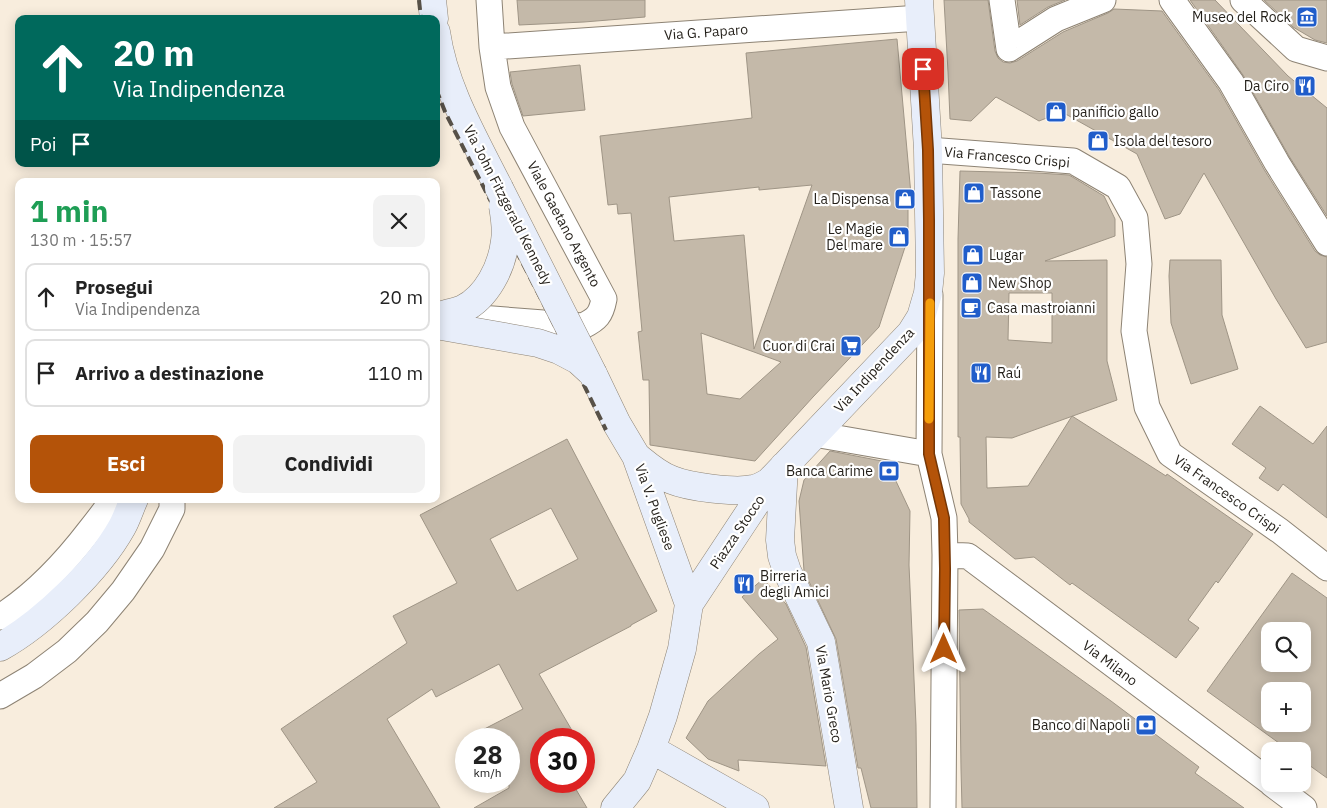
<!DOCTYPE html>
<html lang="it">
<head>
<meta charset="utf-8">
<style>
  :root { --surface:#fff; --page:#f2f2f2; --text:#222; --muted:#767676; --line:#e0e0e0; --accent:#b45309 }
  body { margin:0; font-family:"IBM Plex Sans",sans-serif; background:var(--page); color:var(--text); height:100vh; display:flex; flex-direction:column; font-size:19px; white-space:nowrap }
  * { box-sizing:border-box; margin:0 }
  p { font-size:16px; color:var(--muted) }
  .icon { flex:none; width:28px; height:28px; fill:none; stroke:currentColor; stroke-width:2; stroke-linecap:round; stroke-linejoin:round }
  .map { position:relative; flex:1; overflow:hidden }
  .sheet { position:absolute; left:15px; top:178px; width:425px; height:325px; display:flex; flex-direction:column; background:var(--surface); border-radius:10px; box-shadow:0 2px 12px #0003 }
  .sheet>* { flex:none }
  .guide { position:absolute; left:15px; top:15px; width:425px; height:152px; border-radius:10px; box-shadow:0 2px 12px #0003; background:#00695c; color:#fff; overflow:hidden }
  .tools { position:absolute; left:1261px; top:622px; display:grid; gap:10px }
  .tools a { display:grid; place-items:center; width:50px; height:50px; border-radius:10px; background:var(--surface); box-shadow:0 2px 12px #0003; font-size:25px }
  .speed { position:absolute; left:455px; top:728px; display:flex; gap:10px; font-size:25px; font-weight:700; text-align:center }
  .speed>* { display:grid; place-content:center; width:65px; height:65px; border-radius:50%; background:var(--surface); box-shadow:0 2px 12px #0003; line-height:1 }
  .speed small { font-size:12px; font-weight:400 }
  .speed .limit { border:8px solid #d22; background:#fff; color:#111 }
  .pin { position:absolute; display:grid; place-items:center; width:42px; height:42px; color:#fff; margin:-21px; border-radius:10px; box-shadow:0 2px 8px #0006 }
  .me { position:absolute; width:55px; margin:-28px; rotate:0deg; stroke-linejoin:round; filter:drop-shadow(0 0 4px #0008) }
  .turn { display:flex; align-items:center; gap:18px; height:105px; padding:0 15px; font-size:22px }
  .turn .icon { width:65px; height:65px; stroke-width:2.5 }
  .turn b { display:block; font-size:35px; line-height:42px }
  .then { display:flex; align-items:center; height:48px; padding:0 15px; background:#0003; gap:10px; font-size:19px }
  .round { display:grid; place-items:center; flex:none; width:52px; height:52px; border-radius:10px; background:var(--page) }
  .headline { display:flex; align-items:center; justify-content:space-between; height:85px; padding:0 15px }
  h1 { font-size:30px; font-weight:700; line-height:38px; color:#1e9e55 }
  .action { display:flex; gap:10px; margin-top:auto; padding:10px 15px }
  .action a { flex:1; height:58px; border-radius:10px; background:var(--accent); color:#fff; font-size:20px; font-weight:700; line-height:58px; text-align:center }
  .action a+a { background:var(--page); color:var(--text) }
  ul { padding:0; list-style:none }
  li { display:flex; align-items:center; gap:15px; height:68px; margin:0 10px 8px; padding:0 5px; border:2px solid var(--line); border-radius:10px }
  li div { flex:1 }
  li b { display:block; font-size:19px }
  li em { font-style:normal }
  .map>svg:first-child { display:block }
</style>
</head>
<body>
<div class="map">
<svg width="1327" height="808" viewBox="0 0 1327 808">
  <rect width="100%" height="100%" fill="#f8eddd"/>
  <path fill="#c4b9a9" stroke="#9f9586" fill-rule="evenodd" d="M517,0H645V17L584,22L519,25Z
    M944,0H988L995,51L998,58L1003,62L1010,63L1017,61L1063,32L1108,13L1114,9L1162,11L1219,90L1265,171L1315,251L1320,255L1327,257V342L1306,348L1276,299L1204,173L1180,214L1165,219L1137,154L1062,112L1039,121L1027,114L996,97L971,121L950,119L948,72Z
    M1017,0H1065L1048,7L1020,25Z
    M1190,0H1215L1288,76L1327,108V216L1289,156L1243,75Z
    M1264,0H1327V43L1315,40L1293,27Z
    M897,39L912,206H908V238L879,327L813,397L755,461L650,445L649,380H643L638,332L642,331L631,213L618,214L617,204L608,205L600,136L752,118L746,53ZM812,185L754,349L744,235L674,241L669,197L759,187V190ZM701,333L754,352L781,362L740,399L707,394Z
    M580,65L585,110L523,116L512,84L510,72Z
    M960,171L1038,173L1069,175L1104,196L1115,219V236L1045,261L1107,260V361L1117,400L1012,438L986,437L987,488L1028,486L1072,416L1166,476L1167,474L1253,534L1218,583L1216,581L1188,620L1199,628L1176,658L1072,583L1070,585L1034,557L1015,559L969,522V519L961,504L960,437H958V239ZM1009,293H1052V343L1008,340Z
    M1170,260H1221L1222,315L1238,369L1191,384L1171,323L1169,276Z
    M1260,406L1313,444L1327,426V518L1283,484L1278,491L1259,478L1266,468L1232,444Z
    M567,439L657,611L631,625V626L539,674L577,739H541V781H571L587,808H474L509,788V739H465L523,709L499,664L436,697L432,689L387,719L440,808H274L317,782L281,729L407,643L393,616L457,583L420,515ZM551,508L578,559L517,591L490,539Z
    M830,451L887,462L910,511L909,565L916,725L917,808H871L861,768H858L836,639L804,571L799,501L804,480Z
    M1292,573L1327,598V778L1302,760V751H1290L1207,691ZM1270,631H1302V664H1270ZM1270,691H1302V724H1270Z
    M763,579L786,604L806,647L826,766L738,760L739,771L708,759L686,738L708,701L759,654L778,639L742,597Z
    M983,609L1111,701L1199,767L1195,773L1244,808H962L961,769L959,610Z"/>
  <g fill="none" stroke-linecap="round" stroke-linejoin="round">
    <g stroke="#8d8374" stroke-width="27">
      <path id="street" d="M1002,0L1009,49L1056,19L1103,0
        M1172,0L1231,82L1277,163L1327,243
        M1243,0L1296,49L1327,58
        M492,47L920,18
        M928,150L1073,161L1118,187L1135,218L1139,264L1134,331L1147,407L1170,454L1280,531L1327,568
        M930,295L929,454L944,518L945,555L943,808
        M441,315L583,326C597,319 601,315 604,299L512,127L498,87L492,47L489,0
        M814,434L929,454
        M945,555L968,556L1270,782
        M0,617C36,594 64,564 90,530C98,520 106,510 113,499
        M0,696L34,676L67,651L97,622L123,591L152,549L172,509V499
        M1272,784L1304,808"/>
    </g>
    <g stroke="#8d8374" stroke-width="29">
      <path id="secondary" d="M432,0L434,19
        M436,32C444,88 474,138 499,188
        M593,374L617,424L636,456L689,604L682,649L663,716L651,749L637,781L615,808
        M636,456C647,465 658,475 672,480C689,487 735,493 753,489C759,488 765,484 771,481
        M784,466L780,540L782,556L787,571L821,642L849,808
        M689,604L771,480L911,333L921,317L928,293L930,273L928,150L919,0
        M0,647C43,623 98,570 122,527C127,518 130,508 134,499
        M651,749L755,808"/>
    </g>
    <use href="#street" stroke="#fff" stroke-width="25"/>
    <use href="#secondary" stroke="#e8eefa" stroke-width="28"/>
    <path stroke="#575148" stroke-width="4" stroke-dasharray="10 5" stroke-linecap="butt" d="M419,0L421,19
      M436,89L446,114L559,334L606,430"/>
    <g stroke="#8d8374" stroke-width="29" stroke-linecap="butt">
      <path id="secondary-bridge" d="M499,188L593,374
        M436,317C445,314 455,312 463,309C487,297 502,267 505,241C507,230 505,218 503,206
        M436,325L538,343L559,350L578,360L590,371"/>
    </g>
    <use href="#secondary-bridge" stroke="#e8eefa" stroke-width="28"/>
  </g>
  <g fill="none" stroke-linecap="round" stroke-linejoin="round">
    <g stroke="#753606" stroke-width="12">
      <path id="route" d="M923,69L928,150L929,220V454L944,518L945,569L944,649"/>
    </g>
    <use href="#route" stroke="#b45309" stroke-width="9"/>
    <path stroke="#f59e0b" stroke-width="9" d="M929,419L930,303"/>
  </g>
  <defs>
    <g id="museum-square" transform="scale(1.125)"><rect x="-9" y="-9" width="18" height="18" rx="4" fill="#205dca" stroke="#fff"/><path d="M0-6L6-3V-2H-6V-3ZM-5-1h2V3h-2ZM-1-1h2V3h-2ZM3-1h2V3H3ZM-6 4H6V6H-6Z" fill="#fff"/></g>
    <g id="restaurant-square" transform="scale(1.125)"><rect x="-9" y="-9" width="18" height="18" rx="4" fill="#205dca" stroke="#fff"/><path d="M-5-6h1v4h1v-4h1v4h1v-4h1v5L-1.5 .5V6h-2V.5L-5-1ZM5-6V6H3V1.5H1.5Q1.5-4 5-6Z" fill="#fff"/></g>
    <g id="shop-square" transform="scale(1.125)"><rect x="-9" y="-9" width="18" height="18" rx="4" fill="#205dca" stroke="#fff"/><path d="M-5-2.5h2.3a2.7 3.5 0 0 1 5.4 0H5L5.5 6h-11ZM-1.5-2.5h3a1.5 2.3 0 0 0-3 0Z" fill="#fff"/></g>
    <g id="cafe-square" transform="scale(1.125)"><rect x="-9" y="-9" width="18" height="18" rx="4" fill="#205dca" stroke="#fff"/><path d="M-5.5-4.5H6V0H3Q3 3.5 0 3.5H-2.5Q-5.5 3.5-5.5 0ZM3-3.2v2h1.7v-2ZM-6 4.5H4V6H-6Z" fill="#fff"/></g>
    <g id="supermarket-square" transform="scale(1.125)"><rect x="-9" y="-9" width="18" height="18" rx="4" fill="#205dca" stroke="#fff"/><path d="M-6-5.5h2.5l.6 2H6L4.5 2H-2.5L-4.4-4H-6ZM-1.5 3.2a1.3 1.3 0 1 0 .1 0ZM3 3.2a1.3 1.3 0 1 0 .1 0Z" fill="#fff"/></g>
    <g id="bank-square" transform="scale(1.125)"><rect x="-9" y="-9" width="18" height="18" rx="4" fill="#205dca" stroke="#fff"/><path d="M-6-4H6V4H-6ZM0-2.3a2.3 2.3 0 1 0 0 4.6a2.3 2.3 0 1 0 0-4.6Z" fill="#fff"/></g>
  </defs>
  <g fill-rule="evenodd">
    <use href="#museum-square" x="1307" y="17"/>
    <use href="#restaurant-square" x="1305" y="86"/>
    <use href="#shop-square" x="1056" y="112"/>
    <use href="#shop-square" x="1098" y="141"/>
    <use href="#shop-square" x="974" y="193"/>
    <use href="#shop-square" x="905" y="199"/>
    <use href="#shop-square" x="899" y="237"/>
    <use href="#shop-square" x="973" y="255"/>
    <use href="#shop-square" x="972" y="283"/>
    <use href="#cafe-square" x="971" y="308"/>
    <use href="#supermarket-square" x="851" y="346"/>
    <use href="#restaurant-square" x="981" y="373"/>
    <use href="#bank-square" x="889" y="471"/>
    <use href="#restaurant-square" x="744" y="584"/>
    <use href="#bank-square" x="1146" y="725"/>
  </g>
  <g text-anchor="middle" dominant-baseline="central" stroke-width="4.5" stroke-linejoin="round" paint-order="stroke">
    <g font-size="14" fill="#231f19" stroke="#fff" text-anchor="start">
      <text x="1291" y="17" text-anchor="end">Museo del Rock</text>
      <text x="1289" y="86" text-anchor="end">Da Ciro</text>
      <text x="1072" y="112">panificio gallo</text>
      <text x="1114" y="141">Isola del tesoro</text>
      <text x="990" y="193">Tassone</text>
      <text x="889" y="199" text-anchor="end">La Dispensa</text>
      <text x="883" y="229" text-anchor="end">Le Magie<tspan x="883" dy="16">Del mare</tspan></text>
      <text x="989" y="255">Lugar</text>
      <text x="988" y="283">New Shop</text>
      <text x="987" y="308">Casa mastroianni</text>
      <text x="835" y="346" text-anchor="end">Cuor di Crai</text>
      <text x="997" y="373">Raú</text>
      <text x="873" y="471" text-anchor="end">Banca Carime</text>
      <text x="760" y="576">Birreria<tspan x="760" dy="16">degli Amici</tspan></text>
      <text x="1130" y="725" text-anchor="end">Banco di Napoli</text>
    </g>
    <g font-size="14" fill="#231f19" stroke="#fff">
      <text transform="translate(706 32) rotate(-4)">Via G. Paparo</text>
      <text transform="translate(1007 157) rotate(5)">Via Francesco Crispi</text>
      <text transform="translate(508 205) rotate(63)">Via John Fitzgerald Kennedy</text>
      <text transform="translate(564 224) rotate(62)">Viale Gaetano Argento</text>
      <text transform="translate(874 370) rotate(-47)">Via Indipendenza</text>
      <text transform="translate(1227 494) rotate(35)">Via Francesco Crispi</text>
      <text transform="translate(655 507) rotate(70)">Via V. Pugliese</text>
      <text transform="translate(737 532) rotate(-56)">Piazza Stocco</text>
      <text transform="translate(1110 663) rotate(37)">Via Milano</text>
      <text transform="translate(829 694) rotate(80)">Via Mario Greco</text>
    </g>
  </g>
</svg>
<div class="tools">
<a><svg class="icon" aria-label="search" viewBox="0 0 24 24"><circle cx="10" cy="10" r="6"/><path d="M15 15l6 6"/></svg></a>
<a>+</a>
<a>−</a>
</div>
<div class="speed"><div>28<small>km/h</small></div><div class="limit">30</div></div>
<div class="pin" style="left:923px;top:69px;background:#d93025"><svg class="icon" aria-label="arrive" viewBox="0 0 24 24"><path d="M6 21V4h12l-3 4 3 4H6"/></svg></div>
<svg class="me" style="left:944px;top:649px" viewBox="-20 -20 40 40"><path d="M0-17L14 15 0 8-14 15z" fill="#b45309" stroke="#fff" stroke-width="4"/></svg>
<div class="guide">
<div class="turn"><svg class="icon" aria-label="ahead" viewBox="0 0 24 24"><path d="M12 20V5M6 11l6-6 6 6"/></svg><div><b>20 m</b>Via Indipendenza</div></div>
<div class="then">Poi<svg class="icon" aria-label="arrive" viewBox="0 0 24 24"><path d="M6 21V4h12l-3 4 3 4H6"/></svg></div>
</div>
<section class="sheet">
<div class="headline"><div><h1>1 min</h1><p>130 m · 15:57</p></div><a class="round"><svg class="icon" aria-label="close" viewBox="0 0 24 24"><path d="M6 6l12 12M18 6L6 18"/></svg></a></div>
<ul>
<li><svg class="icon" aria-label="ahead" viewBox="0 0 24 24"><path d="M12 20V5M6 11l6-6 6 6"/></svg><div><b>Prosegui</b><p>Via Indipendenza</p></div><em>20 m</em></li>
<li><svg class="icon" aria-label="arrive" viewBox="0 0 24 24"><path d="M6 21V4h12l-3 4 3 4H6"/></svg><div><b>Arrivo a destinazione</b></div><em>110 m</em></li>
</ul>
<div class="action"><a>Esci</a><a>Condividi</a></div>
</section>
</div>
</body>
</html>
